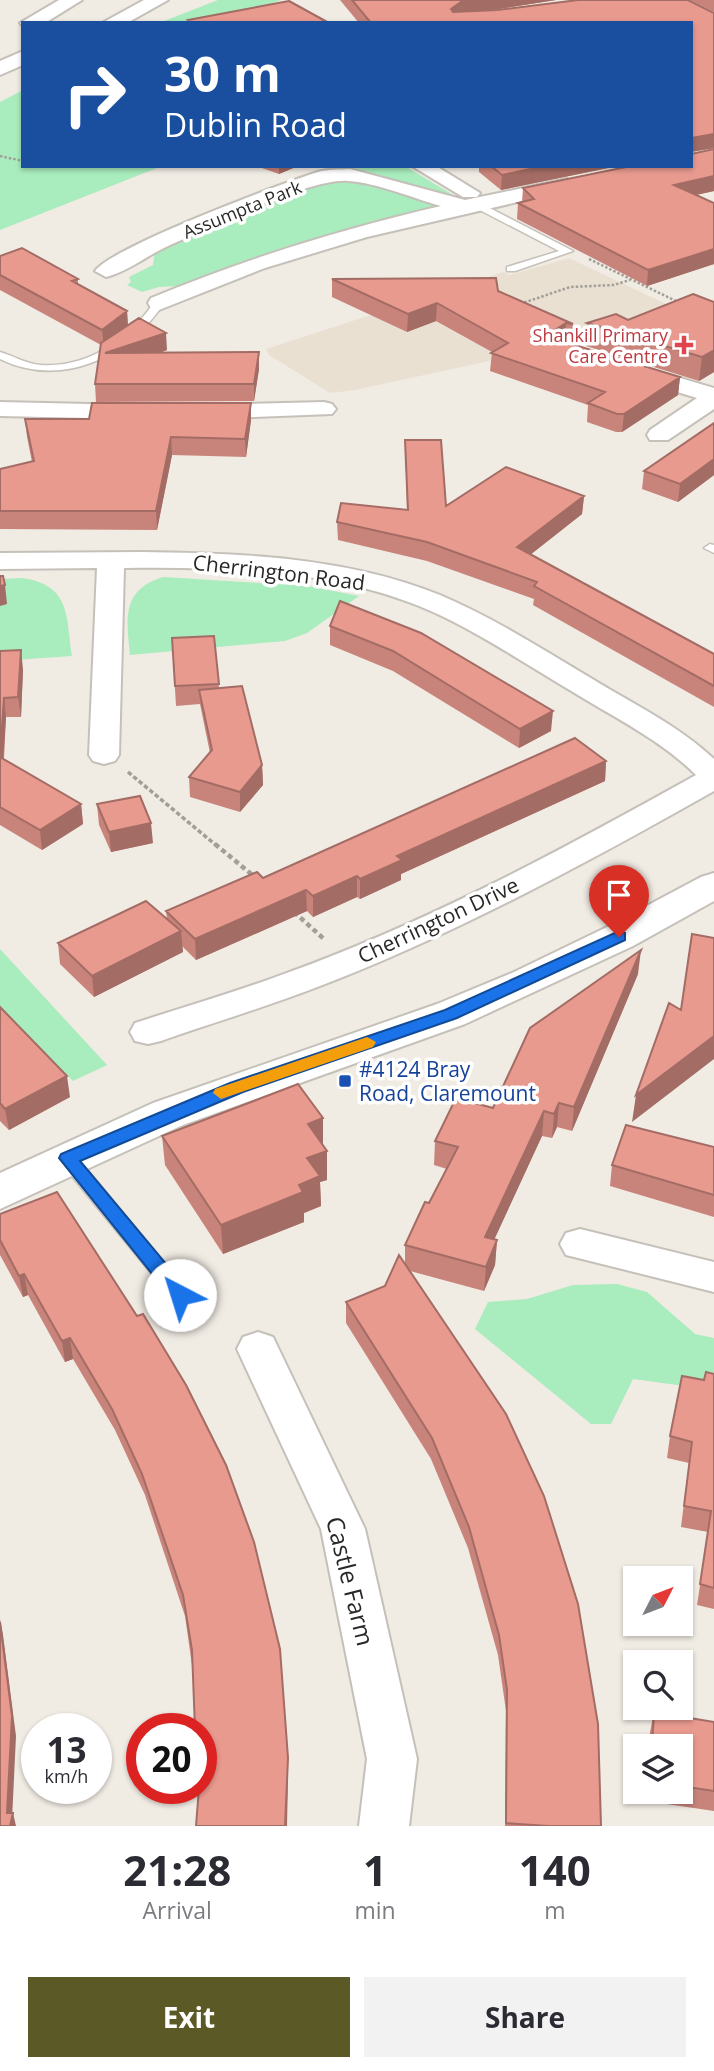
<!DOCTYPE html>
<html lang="en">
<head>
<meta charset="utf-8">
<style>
  :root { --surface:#fff; --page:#f2f2f3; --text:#2b2b33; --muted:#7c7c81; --accent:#5b5925 }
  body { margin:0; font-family:"Open Sans",sans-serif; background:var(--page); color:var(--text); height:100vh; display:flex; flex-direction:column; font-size:26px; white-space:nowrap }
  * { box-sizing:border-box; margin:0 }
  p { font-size:23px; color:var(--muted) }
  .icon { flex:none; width:38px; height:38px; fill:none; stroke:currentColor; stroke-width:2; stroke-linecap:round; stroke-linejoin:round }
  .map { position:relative; height:1826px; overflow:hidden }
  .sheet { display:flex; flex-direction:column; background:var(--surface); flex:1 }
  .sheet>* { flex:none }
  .banner { position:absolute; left:21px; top:21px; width:672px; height:147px; border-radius:0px; box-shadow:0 2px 5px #0004; background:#1a4fa0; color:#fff; overflow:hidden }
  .needle { width:46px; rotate:48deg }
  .buttons { position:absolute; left:623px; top:1566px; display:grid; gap:14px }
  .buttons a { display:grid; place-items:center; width:70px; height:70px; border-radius:0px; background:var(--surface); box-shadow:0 2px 5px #0004; font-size:35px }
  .speed { position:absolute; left:21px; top:1713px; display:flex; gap:14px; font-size:35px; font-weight:700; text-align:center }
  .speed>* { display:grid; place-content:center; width:91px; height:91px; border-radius:50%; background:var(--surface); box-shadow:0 2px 5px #0004; line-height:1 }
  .speed small { font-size:18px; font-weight:400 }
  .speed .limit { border:10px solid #d22; background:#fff; color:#111 }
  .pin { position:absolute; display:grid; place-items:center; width:60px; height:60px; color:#fff; margin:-72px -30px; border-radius:50% 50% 50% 0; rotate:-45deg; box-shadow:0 0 7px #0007 }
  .pin .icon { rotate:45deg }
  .me { position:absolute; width:77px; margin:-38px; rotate:320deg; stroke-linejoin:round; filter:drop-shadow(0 0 5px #0008) }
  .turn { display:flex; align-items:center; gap:24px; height:147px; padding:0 28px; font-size:32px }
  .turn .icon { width:91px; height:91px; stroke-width:2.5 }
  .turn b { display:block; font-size:49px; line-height:60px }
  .eta { display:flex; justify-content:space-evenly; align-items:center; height:119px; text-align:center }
  .eta b { font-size:42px; font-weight:700; line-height:49px }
  .primary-button { display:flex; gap:14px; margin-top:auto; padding:14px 28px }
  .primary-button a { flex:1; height:80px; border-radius:0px; background:var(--accent); color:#fff; font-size:28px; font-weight:700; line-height:80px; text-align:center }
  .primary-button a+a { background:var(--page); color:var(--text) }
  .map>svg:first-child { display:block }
</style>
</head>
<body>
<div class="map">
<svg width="714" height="1826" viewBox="0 0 714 1826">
  <rect width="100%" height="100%" fill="#f0ebe3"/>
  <path fill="#eae0d2" d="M569,258L687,314L618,333L355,390L330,393L269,355L266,349L503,272L510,275Z"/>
  <path fill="#a9ecbd" d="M218,0H281L221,23H159Z
    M23,90V166H162L0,230V102Z
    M358,166H405L458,198L355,171Z
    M346,180L365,182L445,204L386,220L179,286L159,287L142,292L127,285L131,282L129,277L153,265L155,251L160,247C218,222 282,184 346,180Z
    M163,577L308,586L359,596L307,633L285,641L130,655C126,617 122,590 163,577Z
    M22,578C71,585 66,616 72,656L0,661V579Z
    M0,949L107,1065L73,1081L0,1007Z
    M617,1284L647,1292L695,1334L714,1338V1390L633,1379L611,1424H591L475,1329L488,1302L527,1299L573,1285Z"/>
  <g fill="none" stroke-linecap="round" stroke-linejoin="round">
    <g stroke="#c5c0b9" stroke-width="3">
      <path id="lane" d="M472,202H478L573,251L515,271H507V267L559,251L472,206Z
        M155,301L164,303C129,357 62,389 0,359V352C14,356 26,364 41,365C89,368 130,338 155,301Z
        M710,544L714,545V553L704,548Z
        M68,1152L74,1154L187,1290L190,1295L187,1300L180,1302L173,1300L62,1164L59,1159L62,1154Z"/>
    </g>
    <g stroke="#c5c0b9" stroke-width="4">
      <path id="street" d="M412,166H436L480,193L477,197H463Z
        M350,169L465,200L567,179L577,185L574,189L367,237L265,268L159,310L151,308L148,303L151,298C245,259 342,229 441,206C412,198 378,183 348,181C309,178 207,229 168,246C148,255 127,272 106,277L95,271C112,247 282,183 318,172C328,169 339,170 350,169Z
        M636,365L714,388V409L668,440H650L647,435L650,430L697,398L628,377L624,372L628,367Z
        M0,402L134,405L142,407L146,412L142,417L134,419L0,416Z
        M324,402L332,404L336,409L332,414L205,419L197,417L193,412L197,407L205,405Z
        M141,552C241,553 346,557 440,595C494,618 544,650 594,680C635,705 679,726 714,759V791C583,865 448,938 307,991C259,1009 209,1024 161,1041L148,1044L135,1041L130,1032L135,1023C184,1007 233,993 281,975C425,924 563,849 696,775C661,740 615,718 573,692C522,662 473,628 419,606C327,569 222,567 124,568L119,755L115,761L104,764L93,761L89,755L97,568L0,569V553Z
        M580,1229L714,1262V1292L566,1255L560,1244L566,1233Z
        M258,1332L273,1337L365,1529L417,1759L409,1826H359L367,1759L321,1529L237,1349L243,1337Z"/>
    </g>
    <g stroke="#c5c0b9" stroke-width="4">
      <path id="secondary" d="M714,873V901L633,946L465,1024L183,1125L0,1209V1173L153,1103L437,1004L514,972L605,928L701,877Z"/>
    </g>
    <g stroke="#c5c0b9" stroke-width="4">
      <path id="highway" d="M59,0H82L45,23H23V26L20,23Z
        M144,0H168L127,23H102Z
        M23,51V65L0,75V61Z"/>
    </g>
    <path stroke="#a29e98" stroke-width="2.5" stroke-dasharray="2.5 2" stroke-linecap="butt" d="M0,156L23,161
      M48,166H84
      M589,259L678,302
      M520,304L570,287L614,285L630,280"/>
    <path stroke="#a29e98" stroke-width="3.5" stroke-dasharray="4.5 2.5" stroke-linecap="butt" d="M128,772L217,846"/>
    <path stroke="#a29e98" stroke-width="4.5" stroke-dasharray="5 3.5" stroke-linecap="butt" d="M215,844L256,878
      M294,912L324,939"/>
    <use href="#lane" fill="#fff" fill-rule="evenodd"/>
    <use href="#street" fill="#fff" fill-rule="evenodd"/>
    <use href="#secondary" fill="#fff" fill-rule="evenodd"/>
    <use href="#highway" fill="#fff" fill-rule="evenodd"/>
  </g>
  <path fill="#c8847b" d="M340,0H556L493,10L714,13V148L691,152V23H359Z
    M690,0H714V12Z
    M714,149V191L696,195L714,203V264L647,286L517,219L518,203L522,202L523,188Z
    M256,166H298L279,174Z
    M479,166H618L501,190L479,172Z
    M0,256L78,279V285L127,311L128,325L167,350L160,353L259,369L254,401L96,402L95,384L101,345L0,290Z
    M332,279L498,291L573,324L572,342L564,341L680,377L678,395L622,432H616L587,422L588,405L490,371L492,352L436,321L407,332L332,297Z
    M714,302V372L699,381L586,346L587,323L628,320Z
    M251,403V420L246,457L172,455L157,530L0,529V469L32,462L27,437L25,419H89Z
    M714,423V475L678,502L642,489L644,471Z
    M405,440L446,506L584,496L582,514L530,555L714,654V707L533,605L534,599L427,561L338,540L337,522L407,510Z
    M340,601L551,731L519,748L393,671L330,645V626Z
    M214,636L219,688L262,765L263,785L240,812L190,797L189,777L210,753L200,704L176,706L172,638Z
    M0,651L23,669L21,717H6L4,759L81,804L83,824L42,850L0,825Z
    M606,761L605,781L401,874V880L360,899L357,897L313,917L307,911L196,960L182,946L183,952L94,997L60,964L58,943L167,919L166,911Z
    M97,804L153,843L111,852L99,825Z
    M638,974L572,1131L557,1127L552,1138L542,1136L494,1239L497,1240L495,1265L484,1291L410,1271L601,1826H505L506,1711L498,1655L468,1548L431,1459L346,1323V1302L385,1286L405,1263V1245L447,1169L434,1165L435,1141L493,1108Z
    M0,1007L70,1097L9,1130L0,1121Z
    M323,1118V1146L327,1180L320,1182L321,1206L304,1213V1222L223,1254L165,1165L162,1136Z
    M714,1147V1217L610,1186L612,1165Z
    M57,1192L288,1778L201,1788V1729L185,1616L145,1495L115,1430L73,1359L65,1362L28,1295L23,1297L0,1255V1214Z
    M714,1374V1609L697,1605L708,1532L681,1527L689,1463L667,1458L670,1436L704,1380Z
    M654,1712L714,1722V1811L646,1801L647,1792H681V1746H649L650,1732Z"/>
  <path fill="#a36c64" d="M473,0H556L461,15L450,23L451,9L461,2Z
    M714,134V148L691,152L692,138Z
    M279,166H298L279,174Z
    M544,166H618L501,190L502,175Z
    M714,176V191L673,200L674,185Z
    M714,249V264L647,286L648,270Z
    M437,303L436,321L407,332L408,314Z
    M127,311L128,328L104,347L102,330Z
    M566,323L565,341L554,348L555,330Z
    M166,333L167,350L106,370L105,353Z
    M714,350V372L699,381L702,357Z
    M259,352V369L254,401V384Z
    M680,377L678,395L622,432L624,414Z
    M251,403V420L246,457L245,439Z
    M171,437L172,455L157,530L156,511Z
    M714,459V475L678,502L680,484Z
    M584,496L582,514L516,566L517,547Z
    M5,585L7,604L0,606V586Z
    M21,650L23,669L21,717L18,697Z
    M4,698L6,717L2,777L0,759Z
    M553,711L551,731L519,748L520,729Z
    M606,761L605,781L401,874V880L360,899V879L397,856Z
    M262,765L263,785L240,812V792Z
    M81,804L83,824L42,850L40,830Z
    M151,823L153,843L111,852L109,832Z
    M357,876V897L313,917V896Z
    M306,890L307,911L196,960L195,939Z
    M181,931L183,952L94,997L92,976Z
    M641,950L638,974L572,1131L574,1107Z
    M714,1036V1059L632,1122L636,1095Z
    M67,1076L70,1097L9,1130L5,1109Z
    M559,1103L557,1127L552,1138L554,1114Z
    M544,1111L542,1136L484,1262L485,1237Z
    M323,1118V1147L308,1124Z
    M327,1151V1180L320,1182L321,1206L304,1213V1222L223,1254L221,1225L307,1158Z
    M497,1240L495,1265L484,1291L486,1267Z
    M24,1274L28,1295L23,1297L19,1276Z
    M70,1338L73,1359L65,1362L62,1341Z
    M0,1619L3,1635L16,1736L12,1820L13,1813L16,1826H9L7,1813Z
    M288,1758V1778L287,1826H285Z"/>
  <path fill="#e99a8f" stroke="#a36c64" stroke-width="2" d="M352,0H473L461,2L451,9L453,12L497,10L578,0H688L714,13V134L692,138L691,140V23H371Z
    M289,1L329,23H193L188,20Z
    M714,149V176L674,185L714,203V249L648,270L518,203L534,199L523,188L631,166H691V154Z
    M491,166H544L502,175Z
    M22,248L78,279L72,281L127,311L102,330L0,275V256Z
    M496,278L498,291L573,324L566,323L555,330L558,340L680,377L624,414H617L588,403L605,392L491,353L508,343L437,303L408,314L332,279Z
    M693,294L714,302V350L702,357L587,323L616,314L628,320Z
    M139,318L166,333L105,353L259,352L254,384H95L101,343Z
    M92,403H251L245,439L171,437L156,511H0V469L34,461L25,419H89Z
    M714,423V459L680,484L644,471Z
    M405,440H441L446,506L506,467L584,496L517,547L714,654V686L534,586L537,582L427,542L337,522L341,503L408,510Z
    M0,576H3L5,585L0,586Z
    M340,601L421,633L553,711L520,729L393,651L330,626Z
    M214,636L219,684L175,686L172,638Z
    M21,650L18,697L4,698L0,755V651Z
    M242,686L262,765L240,792L189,777L212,750L199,690Z
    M575,738L606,761L397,856L402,860L360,879L357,876L313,896L306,890L195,939L166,911L257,872L263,878Z
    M0,757L81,804L40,830L0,807Z
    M140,796L151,823L109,832L97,804Z
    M146,901L181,931L92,976L58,943Z
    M692,934L714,938V1036L636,1095L669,1003L681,1010Z
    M641,950L574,1107L559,1103L554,1114L544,1111L485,1237L497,1240L486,1267L405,1245L425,1202L429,1203L458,1147L435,1141L456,1098L493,1108L530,1028Z
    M0,1007L67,1076L5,1109L0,1103Z
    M298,1084L323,1118L308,1124L327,1151L307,1158L320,1176L299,1185L303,1192L221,1225L162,1136Z
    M626,1125L714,1147V1195L612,1165Z
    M57,1192L137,1316L143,1314L186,1385L226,1465L254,1542L280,1649L288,1758L285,1826H196L199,1788H201V1729H195L192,1650L183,1595L142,1474L112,1409L70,1338L62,1341L24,1274L19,1276L0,1240V1214Z
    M399,1255L506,1414L544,1496L578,1604L598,1724L601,1826H548L506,1823L507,1690L499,1635L469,1527L432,1438L346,1302L385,1286Z
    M706,1372L714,1374V1588L700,1584L711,1511L684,1506L692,1442L670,1436L682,1376L704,1380Z
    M0,1622L12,1716L7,1813H13L10,1826H0Z
    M654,1712L714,1722V1791L681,1786V1746H652Z"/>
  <path fill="#1a73e8" stroke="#114b97" stroke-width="2" d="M619,931L625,933V940L457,1018L243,1092L80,1161L187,1289L190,1295L187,1300H173L59,1158L61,1154L230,1083L445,1010Z"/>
  <path fill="#f59e0b" d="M367,1037L376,1042L373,1047L221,1099L213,1093L215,1089Z"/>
  <path fill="#e0444e" stroke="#fff" stroke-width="2.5" d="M680.5 334.5h7v7h7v7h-7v7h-7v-7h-7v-7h7z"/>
  <rect fill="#1a4fb4" stroke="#fff" stroke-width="2.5" x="338" y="1074" width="14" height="14" rx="3.5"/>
  <g text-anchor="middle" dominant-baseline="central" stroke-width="7" stroke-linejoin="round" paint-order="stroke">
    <g font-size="18" fill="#2a2826" stroke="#fff">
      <text transform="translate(242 209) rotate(-22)">Assumpta Park</text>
    </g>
    <g font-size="18" fill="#be3a42" stroke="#fff" text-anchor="end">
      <text x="668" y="335">Shankill Primary<tspan x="668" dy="21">Care Centre</tspan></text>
    </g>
    <g font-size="21" fill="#2a2826" stroke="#fff">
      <text transform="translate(279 572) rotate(7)">Cherrington Road</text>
      <text transform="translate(438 920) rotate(-25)">Cherrington Drive</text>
    </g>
    <g font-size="21" fill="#164399" stroke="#fff" text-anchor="start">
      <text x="359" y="1069">#4124 Bray<tspan x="359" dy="24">Road, Claremount</tspan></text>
    </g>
    <g font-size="24" fill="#2a2826" stroke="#fff">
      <text transform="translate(351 1581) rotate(76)">Castle Farm</text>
    </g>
  </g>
</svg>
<div class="buttons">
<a><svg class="needle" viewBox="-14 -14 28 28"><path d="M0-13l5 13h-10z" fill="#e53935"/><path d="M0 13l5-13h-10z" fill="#7c7c81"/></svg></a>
<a><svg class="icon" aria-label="search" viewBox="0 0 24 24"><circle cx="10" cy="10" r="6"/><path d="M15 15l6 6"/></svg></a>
<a><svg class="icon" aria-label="layers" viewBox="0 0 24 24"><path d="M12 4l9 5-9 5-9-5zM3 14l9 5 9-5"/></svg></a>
</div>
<div class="speed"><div>13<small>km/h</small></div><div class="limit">20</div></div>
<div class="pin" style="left:619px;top:937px;background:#d93025"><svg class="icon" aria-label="arrive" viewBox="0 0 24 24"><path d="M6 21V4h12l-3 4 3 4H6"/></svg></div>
<svg class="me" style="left:180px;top:1295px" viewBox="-20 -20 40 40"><circle r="19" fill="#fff"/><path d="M0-13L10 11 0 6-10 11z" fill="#1a73e8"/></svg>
<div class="banner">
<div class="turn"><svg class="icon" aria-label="right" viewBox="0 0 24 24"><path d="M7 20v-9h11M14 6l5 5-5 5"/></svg><div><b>30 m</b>Dublin Road</div></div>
</div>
</div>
<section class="sheet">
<div class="eta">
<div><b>21:28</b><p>Arrival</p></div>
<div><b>1</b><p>min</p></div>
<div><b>140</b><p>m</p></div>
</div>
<div class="primary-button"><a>Exit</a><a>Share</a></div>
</section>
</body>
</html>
